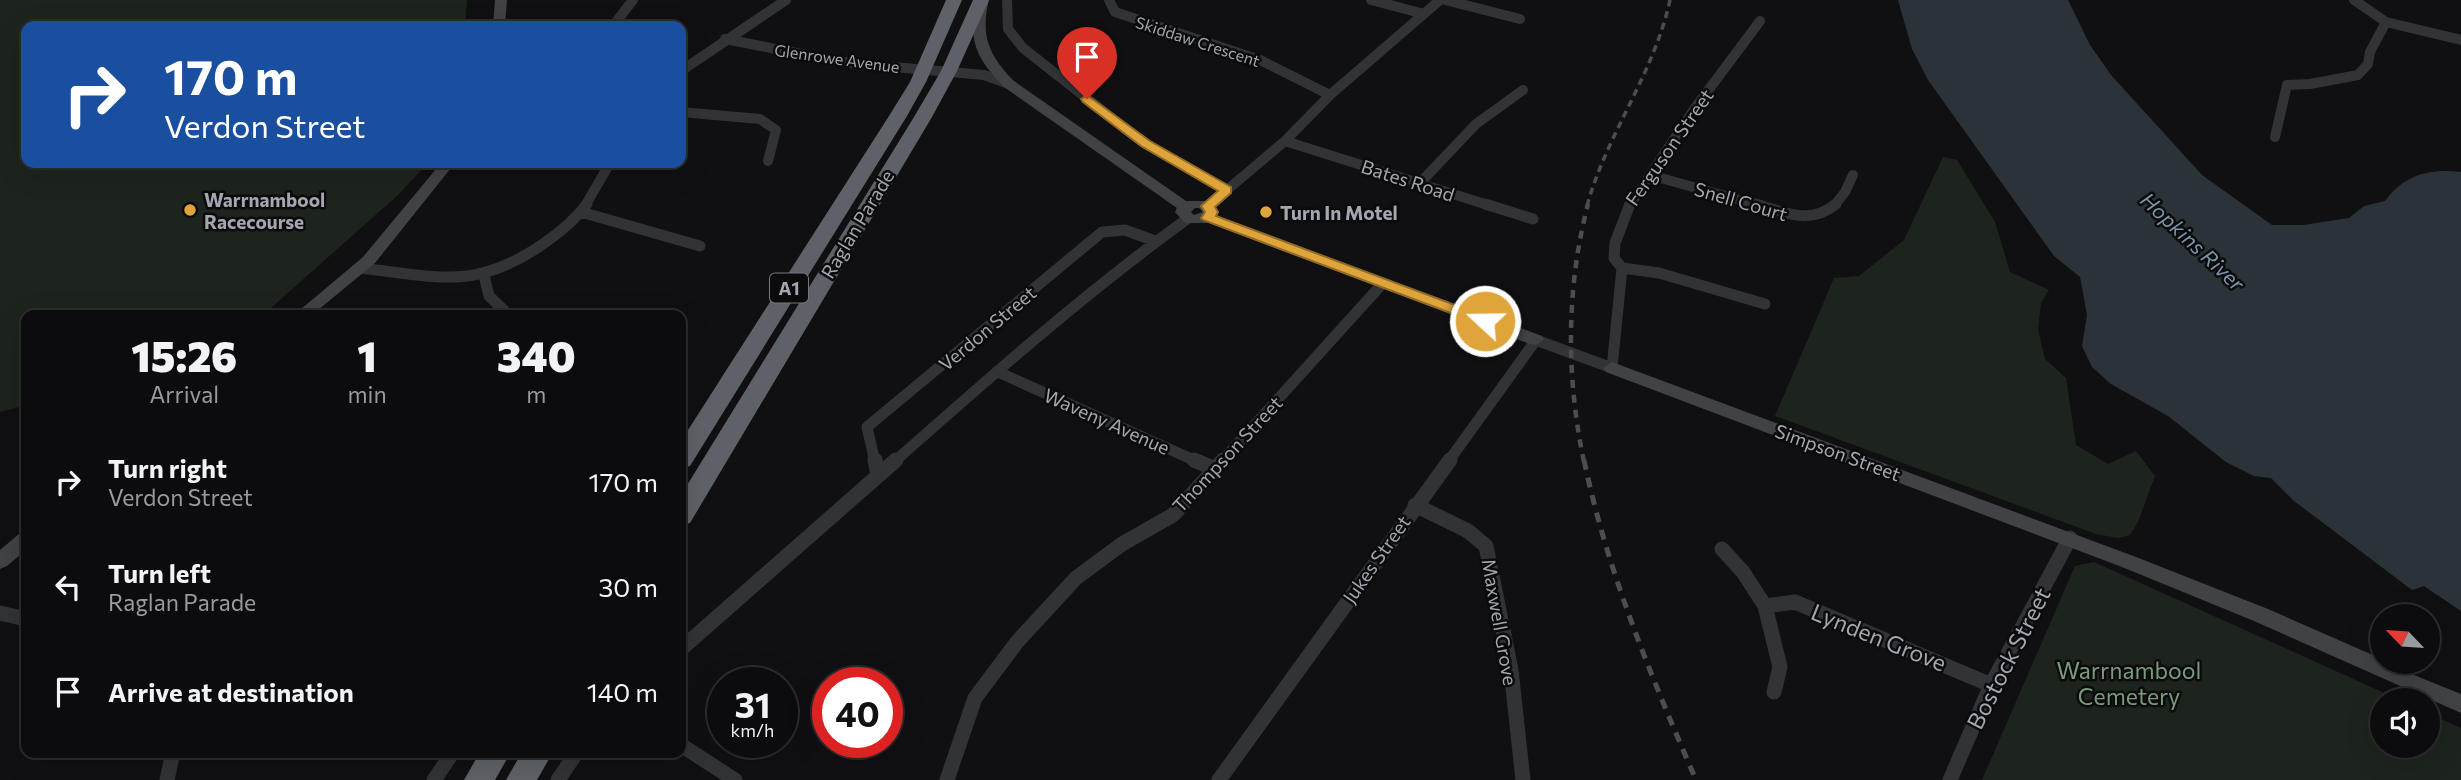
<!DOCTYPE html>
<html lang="en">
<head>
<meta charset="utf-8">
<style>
  :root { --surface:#0c0c0e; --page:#1a1a1c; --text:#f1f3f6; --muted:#9a9b9e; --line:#2c2c2e }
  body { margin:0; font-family:Commissioner,sans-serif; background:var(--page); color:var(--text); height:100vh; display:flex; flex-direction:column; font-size:26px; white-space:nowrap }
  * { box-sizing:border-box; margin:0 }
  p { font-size:23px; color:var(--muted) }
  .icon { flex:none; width:38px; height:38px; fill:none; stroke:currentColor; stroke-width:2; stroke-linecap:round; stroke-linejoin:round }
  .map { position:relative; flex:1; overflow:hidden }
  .side { position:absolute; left:21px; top:310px; width:665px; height:448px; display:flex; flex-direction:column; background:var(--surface); border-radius:14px; box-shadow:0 7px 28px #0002,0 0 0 2px var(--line) }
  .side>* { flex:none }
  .hud { position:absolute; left:21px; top:21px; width:665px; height:147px; border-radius:14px; box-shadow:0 7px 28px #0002,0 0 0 2px var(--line); background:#1a4fa0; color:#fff; overflow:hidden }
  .needle { width:46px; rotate:295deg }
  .buttons { position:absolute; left:2370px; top:604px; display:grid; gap:14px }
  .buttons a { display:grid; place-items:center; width:70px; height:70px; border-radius:50%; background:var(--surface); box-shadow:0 7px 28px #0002,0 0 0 2px var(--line); font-size:35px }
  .speed { position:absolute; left:707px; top:667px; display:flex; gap:14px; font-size:35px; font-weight:700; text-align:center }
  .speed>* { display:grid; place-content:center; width:91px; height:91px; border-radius:50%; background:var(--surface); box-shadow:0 7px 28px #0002,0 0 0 2px var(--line); line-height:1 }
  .speed small { font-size:18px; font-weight:400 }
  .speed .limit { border:10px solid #d22; background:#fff; color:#111 }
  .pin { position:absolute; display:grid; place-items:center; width:60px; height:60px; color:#fff; margin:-72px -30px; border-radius:50% 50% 50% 0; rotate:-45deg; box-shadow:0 0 7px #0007 }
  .pin .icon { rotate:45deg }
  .me { position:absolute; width:77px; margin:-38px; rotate:291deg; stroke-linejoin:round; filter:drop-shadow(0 0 5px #0008) }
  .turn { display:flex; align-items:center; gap:24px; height:147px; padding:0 28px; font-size:32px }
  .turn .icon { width:91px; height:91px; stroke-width:2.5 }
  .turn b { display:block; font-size:49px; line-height:60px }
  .eta { display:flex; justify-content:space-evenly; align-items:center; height:119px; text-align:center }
  .eta b { font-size:42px; font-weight:800; line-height:49px }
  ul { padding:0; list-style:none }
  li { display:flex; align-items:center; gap:21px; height:105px; padding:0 28px }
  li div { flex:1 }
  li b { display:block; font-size:26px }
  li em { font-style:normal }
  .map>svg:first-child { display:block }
</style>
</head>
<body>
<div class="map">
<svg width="2461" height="780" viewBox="0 0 2461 780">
  <rect width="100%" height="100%" fill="#101012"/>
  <path fill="#1d241e" d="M0,0H467L465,26H26V163H428L398,195L263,315H26V405L0,412Z
    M1943,157L1957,160L1995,222L2010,272L2049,290L2041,303L2038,329L2045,359L2066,378L2076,445L2108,464L2136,451L2155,476L2138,522L2130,535L2118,538L2096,534L1775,416L1834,278L1859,276L1904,240Z
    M2094,562L2400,700H2382V746H2427V713L2461,728V780H1982L2075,566Z"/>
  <path fill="#2b3339" d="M1898,0H2068L2090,45L2111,75L2202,175L2272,225H2303L2349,218L2364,206L2385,201C2404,175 2429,168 2461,172V611L2424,586L2412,590L2294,501L2271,478L2254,476L2226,462L2168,416L2111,384L2092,367L2082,346L2087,315L2080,277L2054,256L1928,80L1912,49Z"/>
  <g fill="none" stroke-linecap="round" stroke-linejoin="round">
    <path stroke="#323336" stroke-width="10" d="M1007,0L1008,29L1023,48L1145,144L1227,190
      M1109,0L1115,12L1260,60L1330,95
      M1371,0L1424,14
      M1445,0L1520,19
      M2354,0L2386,22L2461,40
      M613,26L633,0
      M725,39L848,63L984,75L1009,84
      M681,71L786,0
      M681,112L760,119L776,130L768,161
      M2275,137L2287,85L2310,84L2358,75L2368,64L2370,52L2386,22
      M1285,141L1491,206
      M1650,175L1761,206
      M1419,184L1476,124L1523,90
      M585,206L610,163
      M1208,206L1285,141L1330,95L1440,0
      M1629,206L1695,108L1760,21
      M1834,206L1845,192L1853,175"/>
    <path stroke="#323336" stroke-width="11" d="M1485,204L1533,219
      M1755,204C1785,212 1809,226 1836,204
      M1208,206L1210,204
      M581,212L700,246
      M359,268C436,276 474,292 543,244C559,233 575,220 587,204
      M1622,268L1659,273L1765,304
      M484,275L489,296L509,315
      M998,372L1198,462
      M875,462L867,427L1102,232L1125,230L1155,241
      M894,462C990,377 1084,294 1187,219
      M1221,462L1383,283
      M1448,462L1536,340L1612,368L1622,268L1614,258L1615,243L1630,204"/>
    <path stroke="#323336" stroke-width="15" d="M875,460L878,475
      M1194,460L1215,469
      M1415,505L1468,531L1486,546L1511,670L1523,780
      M1722,549L1743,572L1765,606
      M0,613L26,619
      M681,649L896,460
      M1774,692L1780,667L1765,606L1795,602L1991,685
      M681,745L735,780
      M167,780L173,752
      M434,780L453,752
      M558,780L577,752
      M947,780L975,698L1017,642L1076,578L1122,544L1173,515L1223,460
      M1219,780L1450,460
      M1950,780L1991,685L2070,538"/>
    <path fill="#404246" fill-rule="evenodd" d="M495,0H507L505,26H493Z
      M977,0H989C980,35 989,56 1014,81L1186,201H1208L1219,212L1216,216L1542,336L1544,340L1536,345L1530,344L1209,223H1185L1175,212L1177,208L1004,87C976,58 967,40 977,0ZM1195,208H1199L1203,212L1194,215L1191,212Z
      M441,163H455L375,263L312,315H294L363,257Z
      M1612,362L2136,557L2268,609L2382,659V662L2461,694V713L2254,621L2122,567L1606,372L1603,368Z
      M26,532V550L7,566L0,569V550L19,534Z"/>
    <path fill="#5e6167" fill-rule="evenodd" d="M946,0H962L926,82L907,116L690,466L681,468V441L889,116L910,82Z
      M973,0H989L957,71L932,117L690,523L681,525V495L914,117L941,71Z
      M480,752H511L495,780H464Z
      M522,752H553L537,780H506Z"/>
    <path stroke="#4b4d51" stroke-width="3.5" stroke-dasharray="7 5" stroke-linecap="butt" d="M1587,206C1607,133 1654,74 1670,0"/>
    <path stroke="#4b4d51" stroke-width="4.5" stroke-dasharray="8 7" stroke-linecap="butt" d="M1584,462C1566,377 1566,288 1588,204"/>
    <path stroke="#4b4d51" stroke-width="5" stroke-dasharray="10 8" stroke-linecap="butt" d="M1584,460C1607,571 1651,676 1696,780"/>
  </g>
  <path fill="#dfa53b" stroke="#916b26" stroke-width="2" d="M1087,95L1150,141L1231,187V193L1215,207L1218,212L1216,216L1490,318L1493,321L1485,326L1480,324L1203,220L1201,218L1205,212L1201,206L1218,191L1141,146L1083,102L1081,99Z"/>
  <g fill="#dfa53b" stroke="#0b0b0c" stroke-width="2.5">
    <circle cx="190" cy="210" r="7"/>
    <circle cx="1266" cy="212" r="7"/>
  </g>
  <g text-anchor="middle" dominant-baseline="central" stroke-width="5" stroke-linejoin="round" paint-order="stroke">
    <g font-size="16" fill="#a3a7b1" stroke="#0b0b0c">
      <text transform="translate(1198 41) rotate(18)">Skiddaw Crescent</text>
      <text transform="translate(837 58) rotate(8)">Glenrowe Avenue</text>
    </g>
    <rect fill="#0b0b0c" stroke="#757880" stroke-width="2" x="770" y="273.5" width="38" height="29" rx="5"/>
    <g font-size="18" font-weight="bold" fill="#a3a7b1">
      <text x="789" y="288">A1</text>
    </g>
    <g font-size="19" fill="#a3a7b1" stroke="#0b0b0c">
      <text transform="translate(1669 147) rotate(-55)">Ferguson Street</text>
      <text transform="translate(1408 180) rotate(18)">Bates Road</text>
      <text transform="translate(1741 201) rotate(16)">Snell Court</text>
      <text transform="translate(857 224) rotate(-59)">Raglan Parade</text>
      <text transform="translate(987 328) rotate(-40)">Verdon Street</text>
      <text transform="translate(1107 421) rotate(24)">Waveny Avenue</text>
      <text transform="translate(1838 452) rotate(20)">Simpson Street</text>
      <text transform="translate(1227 454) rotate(-47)">Thompson Street</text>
      <text transform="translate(1376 559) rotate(-55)">Jukes Street</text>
      <text transform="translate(1500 622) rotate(80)">Maxwell Grove</text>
    </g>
    <g font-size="19" font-weight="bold" fill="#a3a7b1" stroke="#0b0b0c" text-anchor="start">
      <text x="204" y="199">Warrnambool<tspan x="204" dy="22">Racecourse</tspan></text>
      <text x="1280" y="212">Turn In Motel</text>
    </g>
    <g font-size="21" font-style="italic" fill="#7c95aa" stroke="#0b0b0c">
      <text transform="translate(2193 241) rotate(43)">Hopkins River</text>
    </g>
    <g font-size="23" fill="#a3a7b1" stroke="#0b0b0c">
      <text transform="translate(1879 637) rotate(22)">Lynden Grove</text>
      <text transform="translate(2008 658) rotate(-63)">Bostock Street</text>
    </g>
    <g font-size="23" fill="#7b9b7d" stroke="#0b0b0c">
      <text x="2129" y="670">Warrnambool<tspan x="2129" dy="26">Cemetery</tspan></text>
    </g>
  </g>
</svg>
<div class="buttons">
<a><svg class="needle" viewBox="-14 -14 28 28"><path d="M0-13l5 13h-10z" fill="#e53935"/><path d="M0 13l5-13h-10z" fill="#9a9b9e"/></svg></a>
<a><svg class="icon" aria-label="sound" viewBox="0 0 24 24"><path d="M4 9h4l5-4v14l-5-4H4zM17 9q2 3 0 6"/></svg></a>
</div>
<div class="speed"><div>31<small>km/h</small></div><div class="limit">40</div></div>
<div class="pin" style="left:1087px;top:99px;background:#d93025"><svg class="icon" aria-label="arrive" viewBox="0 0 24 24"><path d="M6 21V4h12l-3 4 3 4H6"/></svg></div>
<svg class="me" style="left:1485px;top:321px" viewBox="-20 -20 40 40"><circle r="17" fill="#dfa53b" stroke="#fff" stroke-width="3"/><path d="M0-11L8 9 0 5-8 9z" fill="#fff"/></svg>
<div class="hud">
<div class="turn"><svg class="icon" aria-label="right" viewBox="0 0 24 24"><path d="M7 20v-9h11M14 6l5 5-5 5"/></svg><div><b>170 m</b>Verdon Street</div></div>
</div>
<section class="side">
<div class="eta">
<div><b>15:26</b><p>Arrival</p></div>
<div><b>1</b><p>min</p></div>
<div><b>340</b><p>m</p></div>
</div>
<ul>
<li><svg class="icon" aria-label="right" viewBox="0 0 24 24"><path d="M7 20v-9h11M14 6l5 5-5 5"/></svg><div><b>Turn right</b><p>Verdon Street</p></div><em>170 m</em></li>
<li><svg class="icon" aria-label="left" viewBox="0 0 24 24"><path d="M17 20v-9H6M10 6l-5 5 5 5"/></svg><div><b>Turn left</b><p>Raglan Parade</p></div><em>30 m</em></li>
<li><svg class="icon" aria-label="arrive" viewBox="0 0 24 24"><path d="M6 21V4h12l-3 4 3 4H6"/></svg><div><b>Arrive at destination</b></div><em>140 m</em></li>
</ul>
</section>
</div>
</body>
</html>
